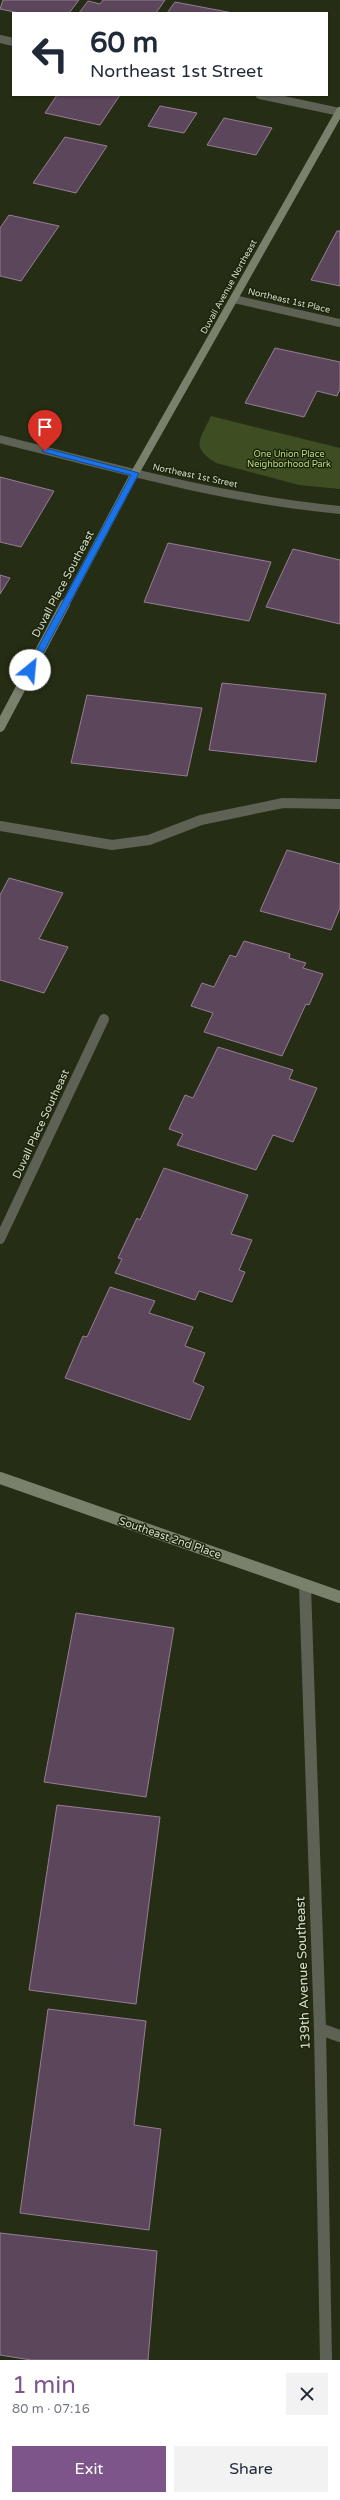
<!DOCTYPE html>
<html lang="en">
<head>
<meta charset="utf-8">
<style>
  :root { --surface:#fff; --page:#f2f2f3; --text:#1f2937; --muted:#747a83; --accent:#7e558b }
  body { margin:0; font-family:"Varela Round",sans-serif; background:var(--page); color:var(--text); height:100vh; display:flex; flex-direction:column; font-size:15px; white-space:nowrap }
  * { box-sizing:border-box; margin:0 }
  p { font-size:13px; color:var(--muted) }
  .icon { flex:none; width:22px; height:22px; fill:none; stroke:currentColor; stroke-width:2; stroke-linecap:round; stroke-linejoin:round }
  .map { position:relative; height:2360px; overflow:hidden }
  .panel { display:flex; flex-direction:column; background:var(--surface); flex:1 }
  .panel>* { flex:none }
  .banner { position:absolute; left:12px; top:12px; width:316px; height:84px; border-radius:0px; box-shadow:0 1px 3px #0004; background:#fff; color:var(--text); overflow:hidden }
  .pin { position:absolute; display:grid; place-items:center; width:34px; height:34px; color:#fff; margin:-41px -17px; border-radius:50% 50% 50% 0; rotate:-45deg; box-shadow:0 0 4px #0007 }
  .pin .icon { rotate:45deg }
  .me { position:absolute; width:44px; margin:-22px; rotate:28deg; stroke-linejoin:round; filter:drop-shadow(0 0 3px #0008) }
  .turn { display:flex; align-items:center; gap:14px; height:84px; padding:0 12px; font-size:18px }
  .turn .icon { width:52px; height:52px; stroke-width:2.5 }
  .turn b { display:block; font-size:28px; line-height:34px }
  .round { display:grid; place-items:center; flex:none; width:42px; height:42px; border-radius:0px; background:var(--page) }
  .summary { display:flex; align-items:center; justify-content:space-between; height:68px; padding:0 12px }
  h1 { font-size:24px; font-weight:600; line-height:30px; color:var(--accent) }
  .cta { display:flex; gap:8px; margin-top:auto; padding:8px 12px }
  .cta a { flex:1; height:46px; border-radius:0px; background:var(--accent); color:#fff; font-size:16px; font-weight:600; line-height:46px; text-align:center }
  .cta a+a { background:var(--page); color:var(--text) }
  .map>svg:first-child { display:block }
</style>
</head>
<body>
<div class="map">
<svg width="340" height="2360" viewBox="0 0 340 2360">
  <rect width="100%" height="100%" fill="#252e14"/>
  <path fill="#3e4e22" d="M211,416L340,448V489L299,485L216,463C190,447 200,440 211,416Z"/>
  <path fill="#5c465b" stroke="#967d95" d="M3,0H79L69,13H19L0,9Z
    M103,0H165L156,13H79L88,1L100,4Z
    M175,2L233,13H167Z
    M57,95H120L100,125L45,113Z
    M160,106L197,113L184,133L148,126Z
    M224,118L272,128L256,155L207,145Z
    M65,137L107,146L76,193L33,183Z
    M9,215L59,226L21,281L0,276V228Z
    M337,231H340V286L311,280Z
    M275,348L340,362V389L337,396L317,391L304,417L245,403Z
    M0,477L54,491L21,547L0,542Z
    M168,543L271,562L249,621L144,602Z
    M293,549L340,560V624L266,607Z
    M0,575L10,578L0,594Z
    M222,683L326,694L316,762L209,750Z
    M87,695L202,708L187,776L71,763Z
    M287,850L340,864V908L331,930L260,911Z
    M9,878L63,893L39,939L68,947L44,993L0,980V895Z
    M244,941L290,954L289,958L306,963L303,968L323,974L309,1005L306,1004L282,1056L204,1032L213,1013L191,1006L202,983L214,987L230,955L236,957Z
    M218,1047L293,1070L289,1079L317,1088L293,1142L273,1135L256,1170L177,1145L183,1134L169,1129L185,1095L193,1098Z
    M164,1168L248,1195L231,1234L252,1240L239,1270L245,1272L232,1302L199,1291L195,1300L115,1273L122,1259L118,1258L137,1218L140,1220Z
    M110,1287L155,1301L149,1313L193,1327L185,1346L205,1353L193,1382L204,1387L190,1420L65,1378L83,1336L87,1337Z
    M76,1613L174,1628L146,1797L44,1782Z
    M57,1805L160,1817L136,2004L29,1990Z
    M48,2009L146,2021L134,2125L161,2129L149,2230L20,2213Z
    M0,2233L157,2251L148,2360H31L0,2355Z"/>
  <g fill="none" stroke-linecap="round" stroke-linejoin="round">
    <path stroke="#5d6255" stroke-width="8" d="M0,39L13,42
      M260,95L340,112
      M234,299L340,323
      M0,439C113,468 224,499 340,510"/>
    <path stroke="#5d6255" stroke-width="10" d="M0,826L112,845L149,840L201,820L283,803L340,804
      M0,1239L104,1019"/>
    <path stroke="#5d6255" stroke-width="12" d="M305,1586L320,2029L326,2360
      M320,2029L340,2036"/>
    <path stroke="#79816d" stroke-width="8" d="M65,605L135,473L340,111"/>
    <path stroke="#79816d" stroke-width="10" d="M0,727L65,604"/>
    <path stroke="#79816d" stroke-width="12" d="M0,1478L340,1597"/>
  </g>
  <path fill="#1a73e8" stroke="#114b97" d="M45,448L139,473L34,670L30,673L26,670L131,475L43,452L42,451Z"/>
  <g text-anchor="middle" dominant-baseline="central" stroke-width="3" stroke-linejoin="round" paint-order="stroke">
    <g font-size="9" fill="#d7ddcd" stroke="#1b240b">
      <text transform="translate(229 287) rotate(-61)">Duvall Avenue Northeast</text>
      <text transform="translate(289 301) rotate(13)">Northeast 1st Place</text>
      <text transform="translate(195 476) rotate(12)">Northeast 1st Street</text>
    </g>
    <g font-size="9" fill="#bbdc83" stroke="#1b240b">
      <text x="289" y="454">One Union Place<tspan x="289" dy="10">Neighborhood Park</tspan></text>
    </g>
    <g font-size="11" fill="#d7ddcd" stroke="#1b240b">
      <text transform="translate(63 584) rotate(-62)">Duvall Place Southeast</text>
      <text transform="translate(41 1124) rotate(-65)">Duvall Place Southeast</text>
      <text transform="translate(170 1538) rotate(19)">Southeast 2nd Place</text>
    </g>
    <g font-size="13" fill="#d7ddcd" stroke="#1b240b">
      <text transform="translate(303 1973) rotate(-92)">139th Avenue Southeast</text>
    </g>
  </g>
</svg>
<div class="pin" style="left:45px;top:451px;background:#d93025"><svg class="icon" aria-label="arrive" viewBox="0 0 24 24"><path d="M6 21V4h12l-3 4 3 4H6"/></svg></div>
<svg class="me" style="left:30px;top:670px" viewBox="-20 -20 40 40"><circle r="19" fill="#fff"/><path d="M0-13L10 11 0 6-10 11z" fill="#1a73e8"/></svg>
<div class="banner">
<div class="turn"><svg class="icon" aria-label="left" viewBox="0 0 24 24"><path d="M17 20v-9H6M10 6l-5 5 5 5"/></svg><div><b>60 m</b>Northeast 1st Street</div></div>
</div>
</div>
<section class="panel">
<div class="summary"><div><h1>1 min</h1><p>80 m · 07:16</p></div><a class="round"><svg class="icon" aria-label="close" viewBox="0 0 24 24"><path d="M6 6l12 12M18 6L6 18"/></svg></a></div>
<div class="cta"><a>Exit</a><a>Share</a></div>
</section>
</body>
</html>
